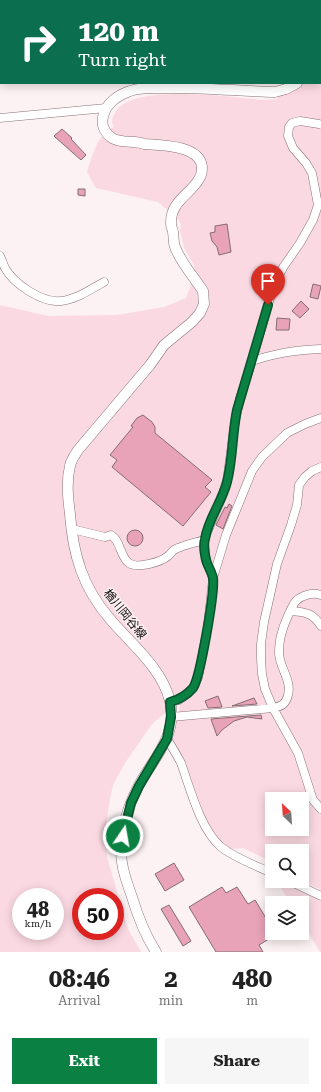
<!DOCTYPE html>
<html lang="en">
<head>
<meta charset="utf-8">
<style>
  :root { --surface:#fff; --page:#f6f6f6; --text:#222; --muted:#767676; --accent:#0b8043 }
  body { margin:0; font-family:"Roboto Serif","Noto Sans JP",serif; background:var(--page); color:var(--text); height:100vh; display:flex; flex-direction:column; font-size:15px; white-space:nowrap }
  * { box-sizing:border-box; margin:0 }
  p { font-size:13px; color:var(--muted) }
  .icon { flex:none; width:22px; height:22px; fill:none; stroke:currentColor; stroke-width:2; stroke-linecap:round; stroke-linejoin:round }
  .map { position:relative; height:952px; overflow:hidden }
  .side { display:flex; flex-direction:column; background:var(--surface); flex:1 }
  .side>* { flex:none }
  .banner { position:absolute; left:0px; top:0px; width:321px; height:84px; box-shadow:0 2px 10px #0003; background:#0b6e4f; color:#fff; overflow:hidden }
  .needle { width:26px; rotate:335deg }
  .fabs { position:absolute; left:265px; top:792px; display:grid; gap:8px }
  .fabs a { display:grid; place-items:center; width:44px; height:44px; border-radius:0px; background:var(--surface); box-shadow:0 2px 10px #0003; font-size:20px }
  .speed { position:absolute; left:12px; top:888px; display:flex; gap:8px; font-size:20px; font-weight:700; text-align:center }
  .speed>* { display:grid; place-content:center; width:52px; height:52px; border-radius:50%; background:var(--surface); box-shadow:0 2px 10px #0003; line-height:1 }
  .speed small { font-size:10px; font-weight:400 }
  .speed .limit { border:6px solid #d22; background:#fff; color:#111 }
  .pin { position:absolute; display:grid; place-items:center; width:34px; height:34px; color:#fff; margin:-41px -17px; border-radius:50% 50% 50% 0; rotate:-45deg; box-shadow:0 0 4px #0007 }
  .pin .icon { rotate:45deg }
  .me { position:absolute; width:44px; margin:-22px; rotate:12deg; stroke-linejoin:round; filter:drop-shadow(0 0 3px #0008) }
  .turn { display:flex; align-items:center; gap:14px; height:84px; padding:0 12px; font-size:18px }
  .turn .icon { width:52px; height:52px; stroke-width:2.5 }
  .turn b { display:block; font-size:28px; line-height:34px }
  .eta { display:flex; justify-content:space-evenly; align-items:center; height:68px; text-align:center }
  .eta b { font-size:24px; font-weight:700; line-height:28px }
  .cta { display:flex; gap:8px; margin-top:auto; padding:8px 12px }
  .cta a { flex:1; height:46px; border-radius:0px; background:var(--accent); color:#fff; font-size:16px; font-weight:700; line-height:46px; text-align:center }
  .cta a+a { background:var(--page); color:var(--text) }
  .map>svg:first-child { display:block }
</style>
</head>
<body>
<div class="map">
<svg width="321" height="952" viewBox="0 0 321 952">
  <rect width="100%" height="100%" fill="#fcf1f3"/>
  <path fill="#fbd9e2" fill-rule="evenodd" d="M0,0H162L1,1V28Z
    M265,0H321V890L302,881V851H272V865L268,860L243,848L231,849L220,840L212,830L207,823L183,760L172,742L180,706L178,702L152,724L125,763L113,785L110,799L105,833L107,857L128,929L141,952H0V305L48,316L117,315L164,307L186,298L195,274L194,265L184,248L180,231L181,224L178,219L158,202L96,188L87,172C92,157 97,134 114,127C111,122 112,118 115,113C130,82 234,98 264,100L277,99L284,83H320V1ZM272,799H302V829H272ZM21,897H55V931H21ZM81,897H115V931H81Z
    M277,881L321,901V952H320L302,922V903H290Z"/>
  <path fill="#e9a3b8" stroke="#846c73" d="M62,129L72,138L71,139L86,155L81,160L55,137L54,136Z
    M78,189H85V196L78,195Z
    M227,224L231,252L219,255L217,247L212,241L210,233L215,232V226Z
    M313,284L321,286L318,299L310,297Z
    M301,301L309,309L300,318L292,311Z
    M277,318L290,319L289,330H276Z
    M143,415L152,422L155,427V433L212,480L205,487L211,492L183,526L112,467L117,460L110,455L133,427L131,426L137,418Z
    M229,504L232,506L223,529L216,525L225,507L227,508Z
    M127 538a8 8 0 1 1 16 0a8 8 0 1 1-16 0Z
    M218,696L222,707L208,708L205,701Z
    M254,698L257,704L232,706Z
    M261,715L262,719L247,717L234,721L222,730L217,736L211,719Z
    M174,863L184,880L165,891L155,874Z
    M222,887L226,893L237,887L248,904L255,900L272,928L265,932L269,939L259,945L263,952H216L189,907Z
    M169,905L191,941L183,946L161,909Z"/>
  <g fill="none" stroke-linecap="round" stroke-linejoin="round">
    <g stroke="#887177" stroke-width="9">
      <path id="minor" d="M0,118L106,108
        M0,256C2,260 3,264 5,268C14,284 42,303 61,301C77,299 91,289 104,282
        M252,361C277,353 295,350 321,349
        M321,467L312,471L305,477L299,485L297,505L291,525L277,564L264,622L261,644V659L262,674L265,689L273,708L298,753L313,800L321,809
        M76,530L105,537L111,535C121,541 120,557 129,563C137,569 161,562 168,556C170,555 172,551 174,550C183,545 195,543 204,540
        M213,578L206,561L204,540L221,499L227,481L235,422L240,398L252,361L274,284L284,266L300,243L313,220L318,205L312,173L306,163L293,148L288,136L289,127L292,123L300,121L319,124
        M291,611C305,612 313,613 321,626
        M170,702L179,700L193,688L198,678L208,625L213,578L226,535L252,471L262,457L287,433L305,424L321,418
        M171,717L273,708C282,706 286,704 288,695C292,681 280,668 279,654C279,647 280,638 282,632C283,627 292,605 296,601C302,595 313,592 321,595
        M167,739C172,747 177,755 181,763C190,788 200,828 220,846C232,857 257,866 272,873
        M289,881L321,896"/>
    </g>
    <g stroke="#887177" stroke-width="11">
      <path id="major" d="M311,0V1
        M156,952C145,935 138,917 132,897C129,888 125,878 123,868C117,842 126,810 138,787C153,758 178,737 170,701C162,668 131,644 110,619C83,588 73,555 70,514C68,498 66,482 70,466C71,460 75,455 78,450L150,365L164,345L192,322L200,313L204,304L203,291C194,277 181,263 175,247C173,242 174,238 173,232C173,230 171,227 171,224C170,201 191,194 199,179C202,175 202,171 202,167C200,145 160,145 144,144C134,140 122,144 112,138C105,133 101,125 103,117C105,104 118,95 130,91C140,87 152,88 163,88C200,87 238,91 275,92L286,89L297,83"/>
    </g>
    <use href="#minor" stroke="#fff" stroke-width="8"/>
    <use href="#major" stroke="#fff" stroke-width="10"/>
  </g>
  <g fill="none" stroke-linecap="round" stroke-linejoin="round">
    <g stroke="#07532c" stroke-width="10">
      <path id="route" d="M123,836L131,803L139,786L167,739L171,717L170,702C178,700 187,695 193,688C200,678 215,592 213,578C212,573 209,568 207,563C205,557 203,546 205,539C208,519 222,502 227,482C233,459 232,434 237,410L268,305"/>
    </g>
    <use href="#route" stroke="#0b8043" stroke-width="7"/>
  </g>
  <g text-anchor="middle" dominant-baseline="central" stroke-width="3" stroke-linejoin="round" paint-order="stroke">
    <g font-size="12" fill="#11090b" stroke="#fcf1f3">
      <text transform="translate(125 614) rotate(51)">楢川岡谷線</text>
    </g>
  </g>
</svg>
<div class="fabs">
<a><svg class="needle" viewBox="-14 -14 28 28"><path d="M0-13l5 13h-10z" fill="#e53935"/><path d="M0 13l5-13h-10z" fill="#767676"/></svg></a>
<a><svg class="icon" aria-label="search" viewBox="0 0 24 24"><circle cx="10" cy="10" r="6"/><path d="M15 15l6 6"/></svg></a>
<a><svg class="icon" aria-label="layers" viewBox="0 0 24 24"><path d="M12 4l9 5-9 5-9-5zM3 14l9 5 9-5"/></svg></a>
</div>
<div class="speed"><div>48<small>km/h</small></div><div class="limit">50</div></div>
<div class="pin" style="left:268px;top:305px;background:#d93025"><svg class="icon" aria-label="arrive" viewBox="0 0 24 24"><path d="M6 21V4h12l-3 4 3 4H6"/></svg></div>
<svg class="me" style="left:123px;top:836px" viewBox="-20 -20 40 40"><circle r="17" fill="#0b8043" stroke="#fff" stroke-width="3"/><path d="M0-11L8 9 0 5-8 9z" fill="#fff"/></svg>
<div class="banner">
<div class="turn"><svg class="icon" aria-label="right" viewBox="0 0 24 24"><path d="M7 20v-9h11M14 6l5 5-5 5"/></svg><div><b>120 m</b>Turn right</div></div>
</div>
</div>
<section class="side">
<div class="eta">
<div><b>08:46</b><p>Arrival</p></div>
<div><b>2</b><p>min</p></div>
<div><b>480</b><p>m</p></div>
</div>
<div class="cta"><a>Exit</a><a>Share</a></div>
</section>
</body>
</html>
